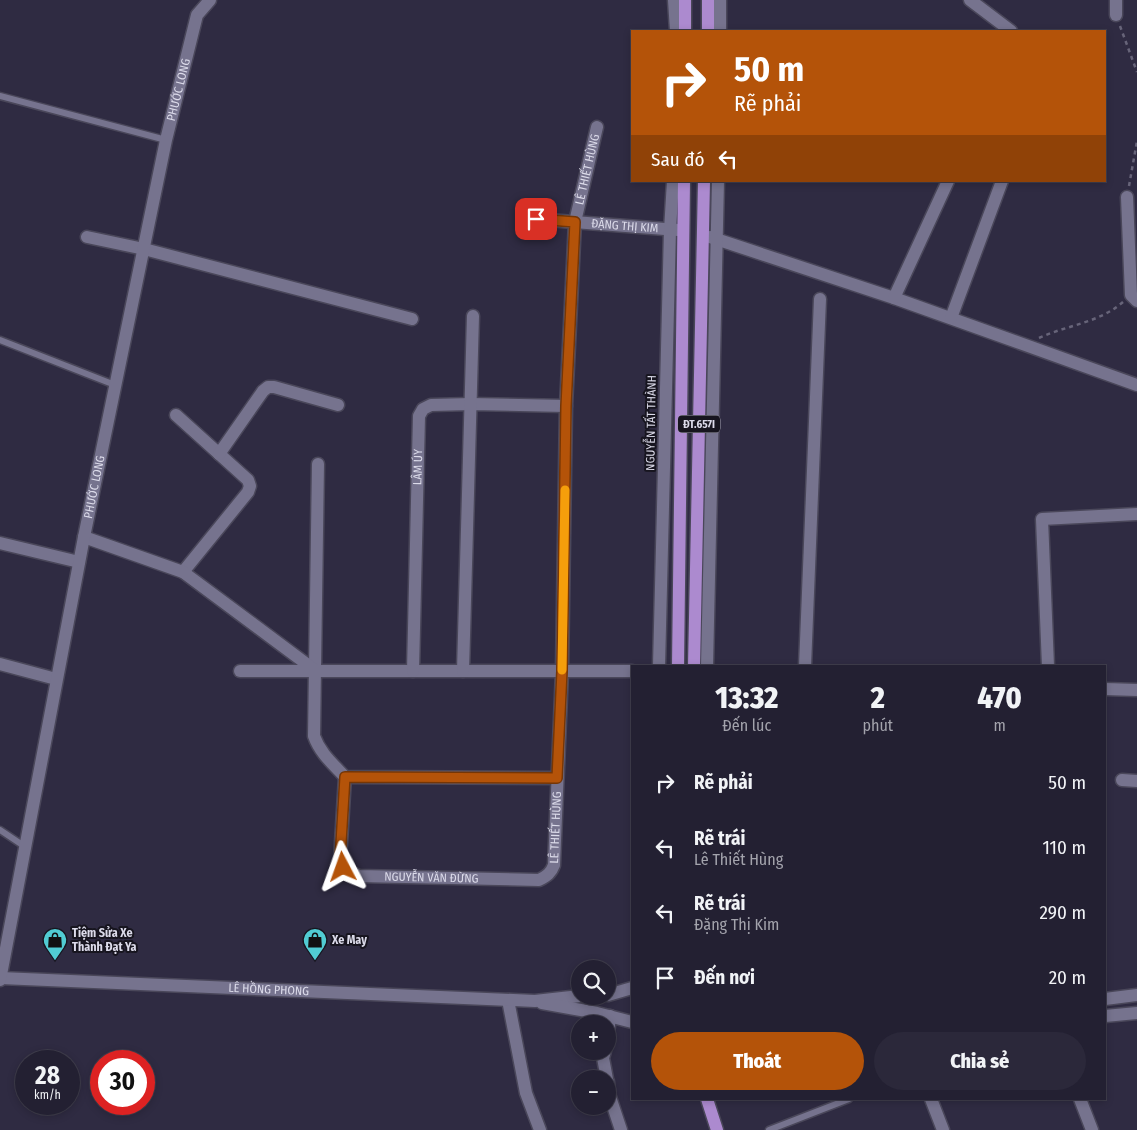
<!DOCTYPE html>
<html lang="vi">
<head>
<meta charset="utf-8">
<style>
  :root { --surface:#232032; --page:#2b283a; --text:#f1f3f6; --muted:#a3a3ac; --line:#403e4d; --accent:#b45309 }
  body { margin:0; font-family:"Fira Sans Condensed",sans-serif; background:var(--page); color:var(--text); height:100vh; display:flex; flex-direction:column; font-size:19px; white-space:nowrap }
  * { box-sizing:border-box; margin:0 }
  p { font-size:16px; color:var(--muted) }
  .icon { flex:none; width:28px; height:28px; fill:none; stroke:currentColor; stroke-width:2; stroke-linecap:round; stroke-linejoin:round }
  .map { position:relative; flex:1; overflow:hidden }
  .sheet { position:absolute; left:631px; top:665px; width:475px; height:435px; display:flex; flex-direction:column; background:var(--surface); border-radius:0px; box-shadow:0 2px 8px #0003,0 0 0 1px var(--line) }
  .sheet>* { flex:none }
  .top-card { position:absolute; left:631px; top:30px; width:475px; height:152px; border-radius:0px; box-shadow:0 2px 8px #0003,0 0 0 1px var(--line); background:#b45309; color:#fff; overflow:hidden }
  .tools { position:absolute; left:571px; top:960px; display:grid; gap:10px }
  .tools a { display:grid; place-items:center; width:45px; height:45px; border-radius:50%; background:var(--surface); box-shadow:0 2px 8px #0003,0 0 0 1px var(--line); font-size:25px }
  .speed { position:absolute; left:15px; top:1050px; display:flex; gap:10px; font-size:25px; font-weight:700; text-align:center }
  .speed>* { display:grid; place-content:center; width:65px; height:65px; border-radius:50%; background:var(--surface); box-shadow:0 2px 8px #0003,0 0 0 1px var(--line); line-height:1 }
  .speed small { font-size:12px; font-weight:400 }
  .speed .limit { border:8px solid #d22; background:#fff; color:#111 }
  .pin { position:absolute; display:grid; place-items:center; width:42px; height:42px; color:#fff; margin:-21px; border-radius:10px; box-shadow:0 2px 8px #0006 }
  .me { position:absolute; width:55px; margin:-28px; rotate:356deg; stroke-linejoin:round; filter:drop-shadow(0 0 4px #0008) }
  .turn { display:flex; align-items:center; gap:18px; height:105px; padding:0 20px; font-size:22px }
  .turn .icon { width:65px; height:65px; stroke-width:2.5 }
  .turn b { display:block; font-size:35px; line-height:42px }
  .then { display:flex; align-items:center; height:48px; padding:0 20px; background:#0003; gap:10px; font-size:19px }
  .eta { display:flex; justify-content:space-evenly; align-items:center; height:85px; text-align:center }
  .eta b { font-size:30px; font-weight:800; line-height:35px }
  .primary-button { display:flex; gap:10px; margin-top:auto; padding:10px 20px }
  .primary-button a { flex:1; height:58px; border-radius:30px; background:var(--accent); color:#fff; font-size:20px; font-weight:800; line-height:58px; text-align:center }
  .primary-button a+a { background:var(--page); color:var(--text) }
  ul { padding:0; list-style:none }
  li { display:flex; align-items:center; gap:15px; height:65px; padding:0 20px }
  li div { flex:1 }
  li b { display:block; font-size:19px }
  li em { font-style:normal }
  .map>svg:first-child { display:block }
</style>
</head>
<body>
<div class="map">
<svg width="1137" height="1130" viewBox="0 0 1137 1130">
  <rect width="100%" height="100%" fill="#2f2b42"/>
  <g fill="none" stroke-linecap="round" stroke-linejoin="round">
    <g stroke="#4a475a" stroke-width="9">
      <path id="lane" d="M0,96L166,140
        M0,340L115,385
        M0,830L24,846
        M769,1130L849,1099"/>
    </g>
    <g stroke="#4a475a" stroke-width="15">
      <g id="street">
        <path d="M674,0L676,31"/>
        <path d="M970,0L1011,31"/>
        <path d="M1116,0V15"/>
        <path d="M720,31V0"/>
        <path d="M1127,197L1131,295L1137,301"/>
        <path id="s1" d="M535,219L678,230"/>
        <path d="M87,237L144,249L412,319"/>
        <path d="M710,237L894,298L1137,385"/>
        <path d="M894,298L948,181"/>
        <path d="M951,318L1002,181"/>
        <path d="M176,415L248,480L250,486L248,492L183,572"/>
        <path d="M219,454L263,391L268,387H274L338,405"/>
        <path d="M318,464L314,736C320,753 333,764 345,777L557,778"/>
        <path d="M84,537L183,572L316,671"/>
        <path d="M0,543L79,562"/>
        <path d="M0,664L56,679"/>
        <path d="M659,666L670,230L673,181"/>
        <path d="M707,666L718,181"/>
        <path d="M805,666L820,299"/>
        <path d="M1048,666L1042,519L1137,514"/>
        <path d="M240,671H632"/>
        <path id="s2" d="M413,671L419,416L423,409L431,405L471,404L566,406"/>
        <path d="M463,671L473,316"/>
        <path id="s3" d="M345,777L340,859C344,869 349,872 359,876L539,880C547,876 551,873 554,865L562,671L566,406L575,222L597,127"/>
        <path d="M1122,780L1137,781"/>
        <path d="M508,1000L526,1093L540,1130"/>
        <path d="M608,1034L610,1016"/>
        <path d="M605,1051L603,1058L607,1079"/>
        <path d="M608,1082L609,1094L621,1130"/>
        <path d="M931,1099L943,1130"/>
        <path d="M1080,1099L1092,1130"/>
      </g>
    </g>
    <g stroke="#4a475a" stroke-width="15">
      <g id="secondary">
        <path d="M1105,689L1137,690"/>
        <path id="s4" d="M1,978L535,1001L580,996"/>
        <path id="s5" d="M0,980L84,537L166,140L197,15L210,0"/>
        <path d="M608,995L632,988"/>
        <path d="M1105,999L1137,995"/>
        <path d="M542,1003L597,1013L632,1022"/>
        <path d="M1105,1016L1137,1013"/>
      </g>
    </g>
    <g stroke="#4a475a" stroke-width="15">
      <path id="primary" d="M685,31V0
        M708,31V0
        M678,666L684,181
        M694,666L704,181
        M707,1099L717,1130"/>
    </g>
    <path stroke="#676479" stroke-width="2.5" stroke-dasharray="4 4" stroke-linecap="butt" d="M1120,26L1137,72
      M1129,186L1137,141
      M1039,338C1067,325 1099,323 1123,302"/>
    <use href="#lane" stroke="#76738e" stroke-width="6"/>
    <use href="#street" stroke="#76738e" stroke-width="12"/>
    <use href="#secondary" stroke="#76738e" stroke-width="12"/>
    <use href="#primary" stroke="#ac8acf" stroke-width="12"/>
  </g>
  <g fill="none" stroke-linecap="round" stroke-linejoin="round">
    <g stroke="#753606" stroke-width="12">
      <path id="route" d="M343,867L340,859L345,777L557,778L562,671L566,406L575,222L536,219"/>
    </g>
    <use href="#route" stroke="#b45309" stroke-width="9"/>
    <path stroke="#f59e0b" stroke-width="9" d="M562,670L565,490"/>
  </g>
  <defs>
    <g id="shop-pin" transform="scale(1.25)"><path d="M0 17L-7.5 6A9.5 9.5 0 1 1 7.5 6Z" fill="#51ccd3" stroke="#17151f"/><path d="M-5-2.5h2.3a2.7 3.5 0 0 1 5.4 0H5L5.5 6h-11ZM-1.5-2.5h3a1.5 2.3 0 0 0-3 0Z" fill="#111"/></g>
  </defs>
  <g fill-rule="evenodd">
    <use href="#shop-pin" x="55" y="940"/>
    <use href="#shop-pin" x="315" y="940"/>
  </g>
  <g text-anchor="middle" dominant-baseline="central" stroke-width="4" stroke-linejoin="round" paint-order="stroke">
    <rect fill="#17151f" stroke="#a1a0ad" stroke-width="1" x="678" y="415.5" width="42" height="17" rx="4"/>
    <g font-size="11" font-weight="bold" fill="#dcdbea">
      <text x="699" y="424">ĐT.657I</text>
    </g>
    <g font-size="12" fill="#dcdbea" stroke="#17151f">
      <text stroke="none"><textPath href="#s5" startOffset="908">PHƯỚC LONG</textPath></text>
      <text stroke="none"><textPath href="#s3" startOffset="1008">LÊ THIẾT HÙNG</textPath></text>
      <text stroke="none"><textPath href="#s1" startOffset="90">ĐẶNG THỊ KIM</textPath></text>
      <text transform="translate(651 423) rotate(-89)">NGUYỄN TẤT THÀNH</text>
      <text stroke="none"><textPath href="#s2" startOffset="204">LÂM ÚY</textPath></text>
      <text stroke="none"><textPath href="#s5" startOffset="502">PHƯỚC LONG</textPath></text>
      <text stroke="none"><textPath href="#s3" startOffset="348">LÊ THIẾT HÙNG</textPath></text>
      <text stroke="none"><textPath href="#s3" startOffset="181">NGUYỄN VĂN ĐỪNG</textPath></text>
      <text stroke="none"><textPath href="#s4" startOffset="268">LÊ HỒNG PHONG</textPath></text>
    </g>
    <g font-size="12" font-weight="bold" fill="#dcdbea" stroke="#17151f" text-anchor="start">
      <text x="72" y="933">Tiệm Sửa Xe<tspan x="72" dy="14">Thành Đạt Ya</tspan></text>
      <text x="332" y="940">Xe May</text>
    </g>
  </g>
</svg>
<div class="tools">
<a><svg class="icon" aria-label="search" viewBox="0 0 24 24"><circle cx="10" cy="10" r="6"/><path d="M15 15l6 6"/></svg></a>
<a>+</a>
<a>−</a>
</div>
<div class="speed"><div>28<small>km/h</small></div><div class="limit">30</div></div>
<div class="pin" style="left:536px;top:219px;background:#d93025"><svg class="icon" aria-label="arrive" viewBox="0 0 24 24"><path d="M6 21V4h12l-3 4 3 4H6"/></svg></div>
<svg class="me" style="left:343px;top:867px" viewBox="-20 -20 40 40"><path d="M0-17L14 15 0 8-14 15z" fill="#b45309" stroke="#fff" stroke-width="4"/></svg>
<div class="top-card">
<div class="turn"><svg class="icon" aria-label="right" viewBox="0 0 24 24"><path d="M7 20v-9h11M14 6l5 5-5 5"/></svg><div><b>50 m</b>Rẽ phải</div></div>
<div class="then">Sau đó<svg class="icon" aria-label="left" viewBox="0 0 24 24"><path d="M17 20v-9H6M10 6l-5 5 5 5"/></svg></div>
</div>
<section class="sheet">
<div class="eta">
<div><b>13:32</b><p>Đến lúc</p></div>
<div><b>2</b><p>phút</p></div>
<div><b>470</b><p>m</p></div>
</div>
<ul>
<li><svg class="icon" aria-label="right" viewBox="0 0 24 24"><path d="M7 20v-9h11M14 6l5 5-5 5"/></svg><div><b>Rẽ phải</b></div><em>50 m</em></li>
<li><svg class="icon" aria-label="left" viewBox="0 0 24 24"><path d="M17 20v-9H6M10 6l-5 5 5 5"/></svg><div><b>Rẽ trái</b><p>Lê Thiết Hùng</p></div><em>110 m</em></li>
<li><svg class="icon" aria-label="left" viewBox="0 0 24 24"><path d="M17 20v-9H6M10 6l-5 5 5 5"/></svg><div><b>Rẽ trái</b><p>Đặng Thị Kim</p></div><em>290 m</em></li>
<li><svg class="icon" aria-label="arrive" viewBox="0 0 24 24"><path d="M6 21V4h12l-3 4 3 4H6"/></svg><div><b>Đến nơi</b></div><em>20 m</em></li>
</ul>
<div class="primary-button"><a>Thoát</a><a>Chia sẻ</a></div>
</section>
</div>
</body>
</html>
